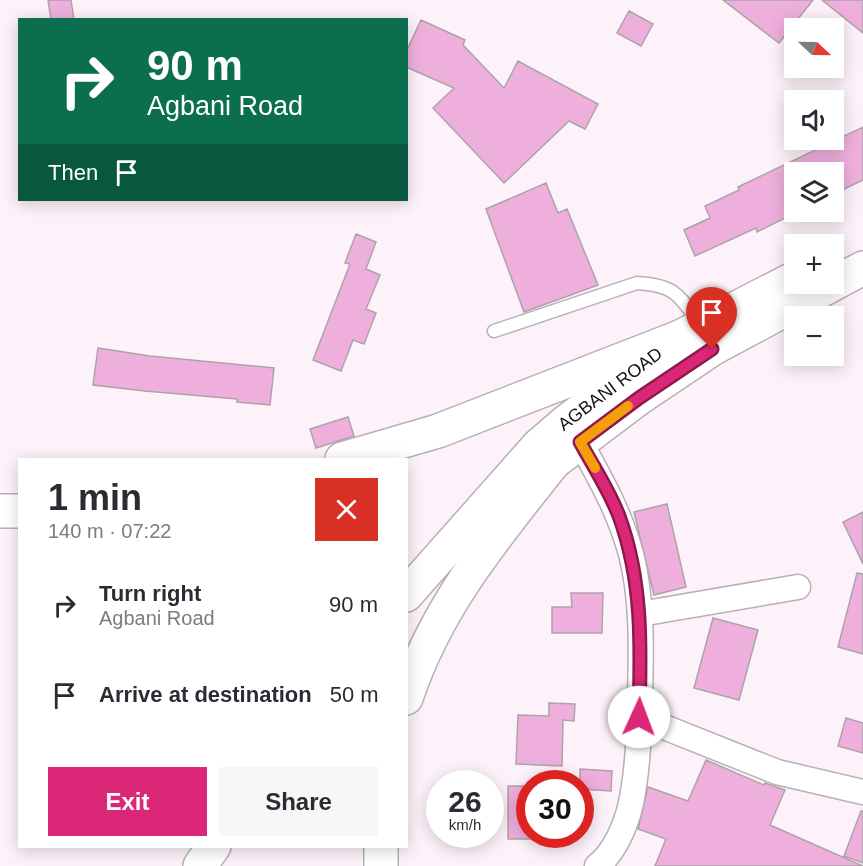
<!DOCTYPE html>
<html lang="en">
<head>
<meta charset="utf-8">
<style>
  :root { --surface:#fff; --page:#f7f7f7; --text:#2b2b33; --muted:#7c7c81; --accent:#db2777 }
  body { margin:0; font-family:Arial,sans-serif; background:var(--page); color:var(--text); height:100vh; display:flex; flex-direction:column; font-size:22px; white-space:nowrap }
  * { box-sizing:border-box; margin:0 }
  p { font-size:20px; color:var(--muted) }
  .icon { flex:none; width:33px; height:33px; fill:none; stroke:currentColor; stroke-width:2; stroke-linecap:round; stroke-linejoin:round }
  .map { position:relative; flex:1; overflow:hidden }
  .panel { position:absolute; left:18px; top:458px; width:390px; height:390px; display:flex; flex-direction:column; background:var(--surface); border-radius:0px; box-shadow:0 3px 15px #0003 }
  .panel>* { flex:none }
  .hud { position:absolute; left:18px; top:18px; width:390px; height:183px; border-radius:0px; box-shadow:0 3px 15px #0003; background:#0b6e4f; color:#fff; overflow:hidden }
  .needle { width:39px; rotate:112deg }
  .buttons { position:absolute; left:784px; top:18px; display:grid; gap:12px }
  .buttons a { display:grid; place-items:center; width:60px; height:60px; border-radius:0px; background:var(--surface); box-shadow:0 3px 15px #0003; font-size:30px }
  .speed { position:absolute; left:426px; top:770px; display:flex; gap:12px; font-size:30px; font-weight:700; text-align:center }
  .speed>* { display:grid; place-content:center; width:78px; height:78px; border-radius:50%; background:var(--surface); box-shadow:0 3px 15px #0003; line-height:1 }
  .speed small { font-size:15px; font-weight:400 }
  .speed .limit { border:9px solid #d22; background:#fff; color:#111 }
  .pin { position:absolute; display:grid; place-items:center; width:51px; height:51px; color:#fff; margin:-62px -26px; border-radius:50% 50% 50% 0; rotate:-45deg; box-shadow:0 0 6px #0007 }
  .pin .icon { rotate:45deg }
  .me { position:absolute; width:66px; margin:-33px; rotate:2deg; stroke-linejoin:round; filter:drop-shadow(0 0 4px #0008) }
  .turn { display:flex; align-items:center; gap:21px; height:126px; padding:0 30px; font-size:27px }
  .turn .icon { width:78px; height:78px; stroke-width:2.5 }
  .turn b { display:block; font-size:42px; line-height:51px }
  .then { display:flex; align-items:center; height:57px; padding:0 30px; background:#0003; gap:12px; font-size:22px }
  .round { display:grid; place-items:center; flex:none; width:63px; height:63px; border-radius:0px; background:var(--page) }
  .headline { display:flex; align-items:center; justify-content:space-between; height:102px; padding:0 30px }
  h1 { font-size:36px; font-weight:800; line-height:45px }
  .primary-button { display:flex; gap:12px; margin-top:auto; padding:12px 30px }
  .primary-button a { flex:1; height:69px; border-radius:0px; background:var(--accent); color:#fff; font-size:24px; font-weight:800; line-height:69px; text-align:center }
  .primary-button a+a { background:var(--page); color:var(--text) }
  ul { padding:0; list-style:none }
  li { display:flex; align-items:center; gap:18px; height:90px; padding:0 30px }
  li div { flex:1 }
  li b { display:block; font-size:22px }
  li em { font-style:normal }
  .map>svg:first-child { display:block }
</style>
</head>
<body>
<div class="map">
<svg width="863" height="866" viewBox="0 0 863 866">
  <rect width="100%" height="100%" fill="#fdf2f9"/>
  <path fill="#efafdd" stroke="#aca3a9" stroke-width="1.5" d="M48,0H71L74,20H51Z
    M723,0H813L779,43Z
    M822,0H863V33Z
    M629,11L653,24L641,46L617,33Z
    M421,20L465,40L463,45L504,88L518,61L598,104L585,129L569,121L504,183L433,108L454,88L406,67V52Z
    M863,127V180L834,194V172H795V213L757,232L756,228L695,256L684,230L710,218L705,206L739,190L738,187Z
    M546,183L558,213L567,209L598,285L524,312L486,209Z
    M356,234L376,242L366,269L380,275L366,309L376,313L364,344L353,340L341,371L313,360L350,264L345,263Z
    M98,348L150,356L274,368L270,405L237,402V399L145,391L93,385Z
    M348,417L354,436L316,448L310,429Z
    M667,504L686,587L654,595L634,512Z
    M863,512V564L843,522Z
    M857,573L863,574V654L838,647Z
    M571,593H603L602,633H552V607H572Z
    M713,618L758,630L739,700L694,688Z
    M549,703L575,704L574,721L563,720L562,766L516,764L518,715L549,716Z
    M846,718L863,723V753L838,746Z
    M706,760L764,785L765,783L785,790L770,825L863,866H655L666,839L638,829L648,787L688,801Z
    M580,769L612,771L611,791L580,789Z
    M508,786H530V839H508Z
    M861,811H863V863L844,856Z"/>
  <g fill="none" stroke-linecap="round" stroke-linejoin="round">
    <g stroke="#b9afb6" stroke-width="15">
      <path id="service" d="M494,331L637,283C676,285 679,296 701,325"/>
    </g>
    <g stroke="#b9afb6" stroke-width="27">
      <path id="minor" d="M580,442C600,478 620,513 631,554C643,601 641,650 640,699C639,733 638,769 631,803C626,825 615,852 597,866
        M640,614L798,587
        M639,717L777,772L863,792"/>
    </g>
    <g stroke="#b9afb6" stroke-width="36">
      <path id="primary" d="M529,474L554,462L639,398L712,349L863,268
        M406,595L538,446L567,421L680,337L795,278
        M200,866L214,846"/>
    </g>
    <g stroke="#b9afb6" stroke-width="36">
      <path id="trunk" d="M342,459L438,431L680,337
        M0,511H20
        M406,698C437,605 494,538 554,462
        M381,866V846"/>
    </g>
    <use href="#service" stroke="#fff" stroke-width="12"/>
    <use href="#minor" stroke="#fff" stroke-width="24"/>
    <use href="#primary" stroke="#fff" stroke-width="33"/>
    <use href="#trunk" stroke="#fff" stroke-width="33"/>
  </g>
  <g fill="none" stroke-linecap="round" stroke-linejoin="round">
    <g stroke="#8e194d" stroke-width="15">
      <path id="route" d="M639,717C641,648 643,581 619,516C609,490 593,466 580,442L639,398L712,349"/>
    </g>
    <use href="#route" stroke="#db2777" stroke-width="10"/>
    <path stroke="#f59e0b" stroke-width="10" d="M595,468L580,442L628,406"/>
  </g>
  <g text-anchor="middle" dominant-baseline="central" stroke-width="4.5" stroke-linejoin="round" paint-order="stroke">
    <g font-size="18" fill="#161215" stroke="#fff">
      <text transform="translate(610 389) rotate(-37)">AGBANI ROAD</text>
    </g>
  </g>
</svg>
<div class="buttons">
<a><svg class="needle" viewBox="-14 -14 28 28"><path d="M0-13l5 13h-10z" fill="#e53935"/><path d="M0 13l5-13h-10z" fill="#7c7c81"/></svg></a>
<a><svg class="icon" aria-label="sound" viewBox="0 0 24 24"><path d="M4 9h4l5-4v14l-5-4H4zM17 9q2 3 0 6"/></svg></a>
<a><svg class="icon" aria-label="layers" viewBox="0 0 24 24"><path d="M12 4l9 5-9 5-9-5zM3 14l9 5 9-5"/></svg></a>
<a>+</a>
<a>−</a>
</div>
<div class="speed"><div>26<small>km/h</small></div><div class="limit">30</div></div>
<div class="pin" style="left:712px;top:349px;background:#d93025"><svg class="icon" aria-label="arrive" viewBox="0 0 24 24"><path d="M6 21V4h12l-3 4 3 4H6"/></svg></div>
<svg class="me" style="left:639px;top:717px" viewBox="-20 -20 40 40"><circle r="19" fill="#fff"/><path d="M0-13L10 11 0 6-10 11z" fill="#db2777"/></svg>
<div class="hud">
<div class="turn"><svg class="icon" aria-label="right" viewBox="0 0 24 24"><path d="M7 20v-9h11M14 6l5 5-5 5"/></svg><div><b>90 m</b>Agbani Road</div></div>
<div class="then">Then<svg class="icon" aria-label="arrive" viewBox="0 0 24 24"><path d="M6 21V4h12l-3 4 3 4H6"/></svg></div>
</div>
<section class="panel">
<div class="headline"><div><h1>1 min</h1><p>140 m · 07:22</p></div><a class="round" style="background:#d93025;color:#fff"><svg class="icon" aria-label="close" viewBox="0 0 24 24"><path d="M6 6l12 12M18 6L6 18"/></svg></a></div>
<ul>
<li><svg class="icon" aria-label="right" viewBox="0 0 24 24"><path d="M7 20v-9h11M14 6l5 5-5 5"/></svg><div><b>Turn right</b><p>Agbani Road</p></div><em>90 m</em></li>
<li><svg class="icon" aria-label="arrive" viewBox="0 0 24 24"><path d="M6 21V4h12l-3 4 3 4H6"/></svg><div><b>Arrive at destination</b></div><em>50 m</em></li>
</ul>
<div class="primary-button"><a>Exit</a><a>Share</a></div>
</section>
</div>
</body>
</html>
